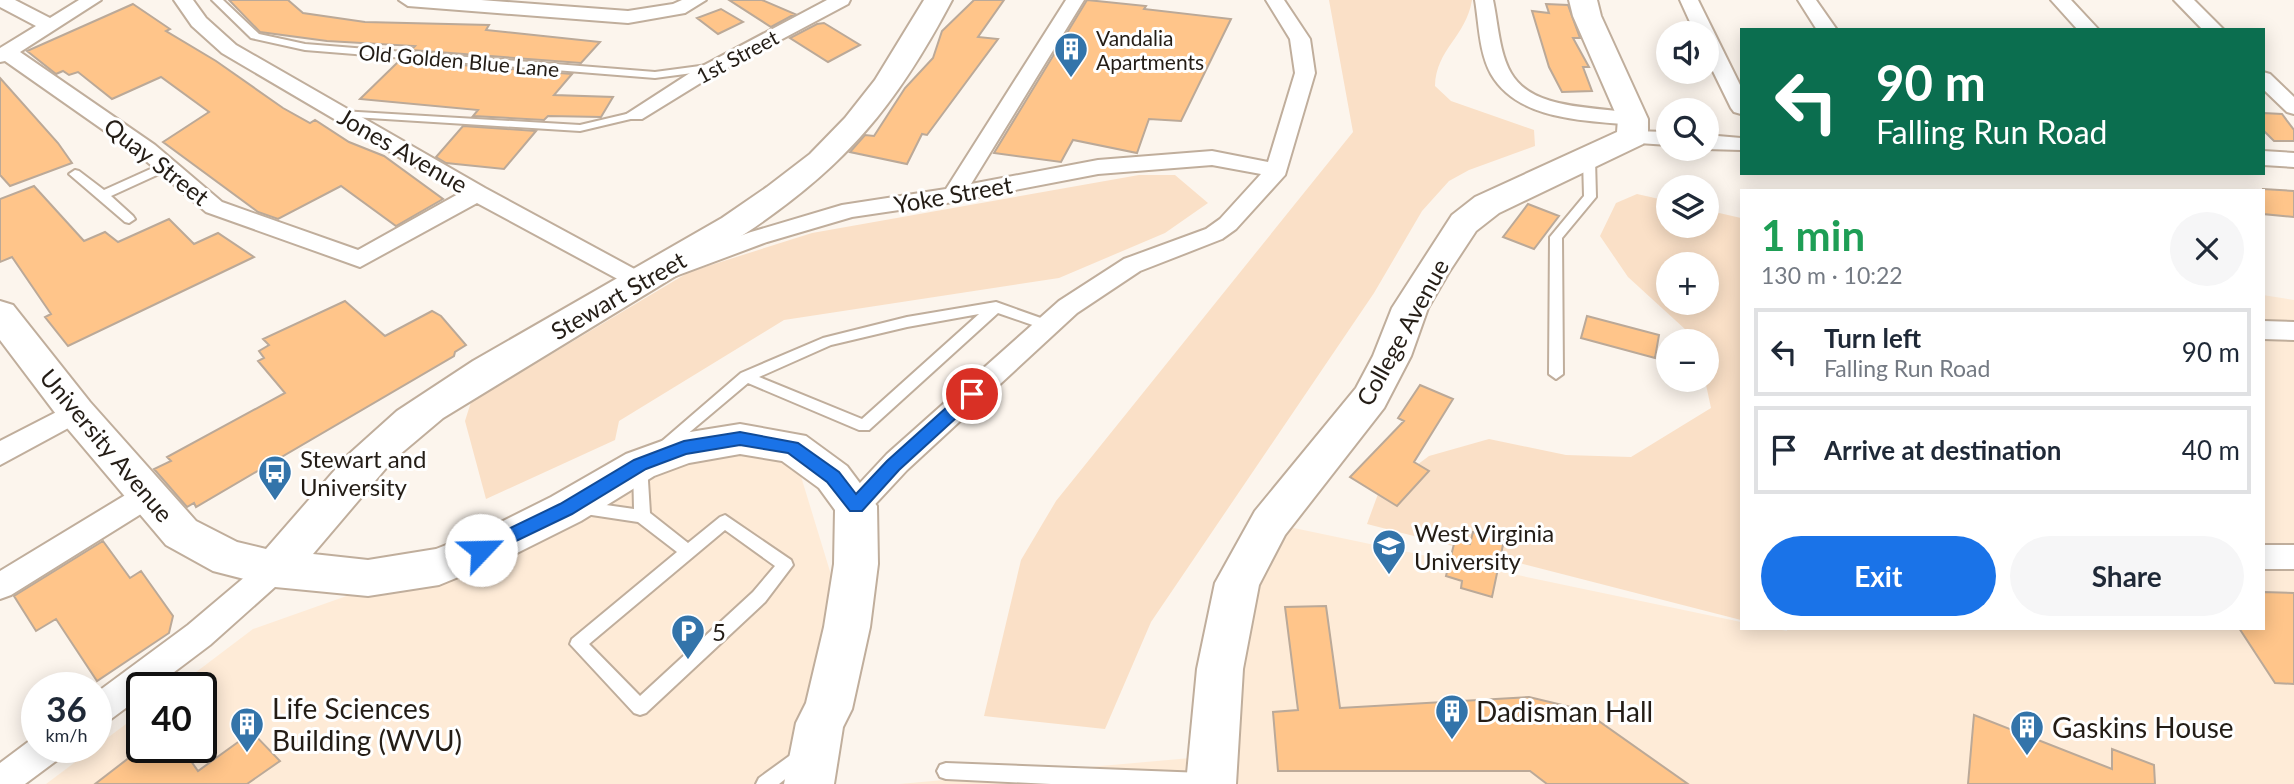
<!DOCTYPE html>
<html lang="en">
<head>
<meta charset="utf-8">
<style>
  :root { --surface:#fff; --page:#f6f6f7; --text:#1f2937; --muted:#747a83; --line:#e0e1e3; --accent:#1a73e8 }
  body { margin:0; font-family:Lato,sans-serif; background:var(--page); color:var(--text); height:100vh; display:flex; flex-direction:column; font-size:26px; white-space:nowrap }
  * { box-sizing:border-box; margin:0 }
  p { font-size:23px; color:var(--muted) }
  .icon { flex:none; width:38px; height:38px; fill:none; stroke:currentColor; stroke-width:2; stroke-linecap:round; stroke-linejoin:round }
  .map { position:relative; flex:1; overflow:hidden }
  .side { position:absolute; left:1740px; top:189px; width:525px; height:441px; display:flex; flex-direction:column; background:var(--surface); border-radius:0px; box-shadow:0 4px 18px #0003 }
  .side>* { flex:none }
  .top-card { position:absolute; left:1740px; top:28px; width:525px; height:147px; border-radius:0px; box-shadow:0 4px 18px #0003; background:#0b6e4f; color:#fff; overflow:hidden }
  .fabs { position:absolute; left:1656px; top:21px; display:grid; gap:14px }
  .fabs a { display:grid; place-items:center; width:63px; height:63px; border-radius:50%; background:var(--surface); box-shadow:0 4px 18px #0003; font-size:35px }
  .speed { position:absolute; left:21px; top:672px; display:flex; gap:14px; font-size:35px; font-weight:700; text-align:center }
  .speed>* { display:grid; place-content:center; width:91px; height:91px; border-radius:50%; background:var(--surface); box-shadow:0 4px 18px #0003; line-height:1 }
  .speed small { font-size:18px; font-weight:400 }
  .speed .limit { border:4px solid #111; border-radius:10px; background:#fff; color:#111 }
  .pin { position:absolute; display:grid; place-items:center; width:60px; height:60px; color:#fff; margin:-30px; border:4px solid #fff; border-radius:50%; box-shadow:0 2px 7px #0007 }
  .me { position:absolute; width:77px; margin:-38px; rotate:66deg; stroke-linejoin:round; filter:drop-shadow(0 0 5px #0008) }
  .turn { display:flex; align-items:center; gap:24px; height:147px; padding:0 21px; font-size:32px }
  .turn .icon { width:91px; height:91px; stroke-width:2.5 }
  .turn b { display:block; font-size:49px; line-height:60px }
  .round { display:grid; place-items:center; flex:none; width:74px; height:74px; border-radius:37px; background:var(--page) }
  .summary { display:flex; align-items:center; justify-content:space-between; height:119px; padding:0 21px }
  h1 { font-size:42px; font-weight:700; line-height:52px; color:#1e9e55 }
  .primary-button { display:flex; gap:14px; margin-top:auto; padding:14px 21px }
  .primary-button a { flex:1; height:80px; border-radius:42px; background:var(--accent); color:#fff; font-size:28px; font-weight:700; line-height:80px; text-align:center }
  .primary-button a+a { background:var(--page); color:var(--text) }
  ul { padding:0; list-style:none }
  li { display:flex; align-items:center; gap:21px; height:88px; margin:0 14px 10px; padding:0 7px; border:4px solid var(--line); border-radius:0px }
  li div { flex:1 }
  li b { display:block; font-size:26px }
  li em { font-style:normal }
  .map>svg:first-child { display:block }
</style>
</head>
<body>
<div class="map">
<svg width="2294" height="784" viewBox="0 0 2294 784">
  <rect width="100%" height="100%" fill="#fcf5ed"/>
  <path fill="#feebd7" d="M2263,295L2294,300V784H899L1213,756L1270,523L1741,622V628H1772L1787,631V628H2263Z
    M792,447L847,627L810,784H46L142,712V747H201V688H175L253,629L502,541L640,465Z"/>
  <path fill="#fae0c7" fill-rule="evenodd" d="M1329,0H1472C1466,37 1436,49 1435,86L1451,101L1534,130L1535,146L1469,170L1449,181L1422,211L1374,293L1151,622L1105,729L984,716L1021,560L1056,501L1353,132Z
    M1139,175H1175L1208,203L1165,233L1059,278L784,320L619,421L615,440L486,499L465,421L471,402L689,272L812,233Z
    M1637,194L1668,201V226H1706V210L1741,218V620L1367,524L1378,494L1429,456L1489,439L1566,455L1631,457L1711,408L1705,380L1706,341H1698L1628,277L1600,236L1616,203ZM1668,264H1706V303H1668Z"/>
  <path fill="#ffc58a" stroke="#bba998" stroke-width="2" d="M229,0H288L303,13L365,22L489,25L486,30L600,42L581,63L411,50L415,46L327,41L260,32Z
    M729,0H762L795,14L771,27Z
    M974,0H1004L978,37L998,39L927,135L922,134L907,164L850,152L865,135L874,136L905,88L933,58L942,31Z
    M1087,0L1146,6L1144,9L1231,19L1181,121L1149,119L1137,153L1073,140L1061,162L994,153Z
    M133,4L170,29L166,31L216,61L283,108L310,123L315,120L349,142L384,156L443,199L396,226L341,186L278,219L258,212L163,142L209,112L161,77L112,99L78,72L69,75L63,71L56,74L27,51Z
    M1546,4L1568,5L1580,38H1573L1589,67H1583L1592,91L1562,92L1549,67L1532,11L1549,13Z
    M721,9L743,22L718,34L697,18Z
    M824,23L860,45L828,62L790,38L817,24Z
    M400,60L572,74L554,95L613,97L601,117L548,116L544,120L473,116L478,110L360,99Z
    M0,78L58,143L72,163L10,186L0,175Z
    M2263,113L2282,114L2294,130V141H2274L2263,130Z
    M463,126L536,131L504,169L446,163L436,157Z
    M34,186L84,241L105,232L118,242L169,219L194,244L218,233L254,257L68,346L45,317L51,314L12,257L0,262V199Z
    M2263,189L2294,191V217L2263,214Z
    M1528,204L1559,216L1534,249L1503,237Z
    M345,301L385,336L432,311L441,316L466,345L455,352L454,356L196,507L194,503L187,507L154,469L171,461L167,457L285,393L258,361L264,358L259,351L269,345L263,339Z
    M1587,316L1659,335L1655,358L1581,338Z
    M1420,385L1453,399L1414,462L1429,471L1397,506L1350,477L1404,421L1398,418Z
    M1473,532L1504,540L1492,597L1461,588L1462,581L1446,576L1455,540L1470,544Z
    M103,541L130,578L141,571L173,616L169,633L97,681L56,619L36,631L14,596Z
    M2263,592L2294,593V684L2275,683L2239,628H2263Z
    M1326,606L1340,708L1529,697L1583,710L1688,784H1547L1530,771H1278L1273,712L1298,710L1285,607Z
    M1974,715L2112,769V749L2154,765L2155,784H1968Z
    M252,732L280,761L247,784H95L143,747H181L198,771Z"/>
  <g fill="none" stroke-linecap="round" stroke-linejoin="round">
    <g stroke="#c0ae9c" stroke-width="4">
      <path id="lane" d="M212,0H223L259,34L305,44L655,72L715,64L720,67L715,70L655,78L305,50L251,38Z
        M341,111L580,125L635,112L641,115L639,117L580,131L337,116V112Z
        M1589,155L1595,159L1596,197L1562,238L1563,374L1556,379L1549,374L1550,237L1584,196L1583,159Z
        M166,162L172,166L170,169L111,196L133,216L135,219L129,223L125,222L69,174L75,170L79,171L104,190Z
        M996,302L1052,322L1054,325L1047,330L998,313L869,430H859L748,383L666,452H656L654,448L741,373L823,338L907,317ZM979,314L862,419L759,377L831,345L907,327Z
        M640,459L645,461L647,465L650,513L688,543L720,517L725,515L791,560L793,565L765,602L646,713L640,715L634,713L570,644L572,639L677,552L638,522L585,514L580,512L577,508L580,504L585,502L634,509L633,465L635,461ZM725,530L775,566L753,592L640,696L589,644Z
        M803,746L809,748L812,754L809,760L779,784H756L759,778Z
        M946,763L1203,773L1209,776L1212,782L1211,784H1051L946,779L940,777L937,771L940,765Z"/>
    </g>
    <g stroke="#c0ae9c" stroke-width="4">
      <path id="street" d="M0,0H15L50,18L79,0H101L20,52L155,145L222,202L358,250L460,193L222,53L192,26L174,0H193L206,18L236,45L485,188L640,272L751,232L842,205L946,189L1066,0H1084L971,184L1098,160L1212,151L1268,162L1295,73L1290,39L1266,0H1284L1310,39L1315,73L1285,175L1236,229L1222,239L1140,271L1077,313L907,470L866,514L856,517L846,514L842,506L846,498L887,454L1059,301L1124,259L1206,229L1220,219L1261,174L1212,165L1098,174L953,202L852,217L767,242L638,290L477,203L360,267L206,212L139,155L5,61L0,62V48L36,26L0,7Z
        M399,0H481L628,11L673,4L682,0H706L685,13L628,23L408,6Z
        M827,0H850L848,4L707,79L642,119H628L625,115L693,71Z
        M1475,0H1493C1498,23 1499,52 1511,73C1534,113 1602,105 1640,115L1644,119L1640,123L1633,125C1586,120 1518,121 1491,74C1479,52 1479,24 1475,0Z
        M1680,0H1698L1741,87V114L1734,112L1731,108L1706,57V33H1695Z
        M1798,0H1816L1837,30H1817Z
        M2051,0H2071L2099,30H2078Z
        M2174,0H2194L2224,30H2203Z
        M2263,72L2270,74L2294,97V114L2287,112L2263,89Z
        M1632,131L1668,132V145L1624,142L1621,137L1624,132Z
        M1706,135L1741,138V150L1706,149Z
        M2263,151L2294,153V167L2263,165Z
        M2263,321L2294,322V340L2263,339Z
        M76,402L85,405L89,412L85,419L0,465V441Z
        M147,485L157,488L161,496L157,504L11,595L0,599V571L137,488Z
        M2263,545H2294V569H2263Z
        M275,557L285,560L290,569L285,578L210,645L153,688H142V696L107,722L96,727V693L188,625L265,560Z
        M36,736L37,747H64L60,758L25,784H0V763Z"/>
    </g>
    <g stroke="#c0ae9c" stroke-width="4">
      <path id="secondary" d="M924,0H952C896,106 846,166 746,233L443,418L392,461L313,554L368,560L436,549L487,529L551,497L626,454L684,433L740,424L806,436L847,466L877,506L878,564L870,627L852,709L843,727L834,784H784L796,723L806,703L824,627L834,564L835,510L819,488L782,461L740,454L689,463L654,476L581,521L517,553L439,585L368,596L275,587L213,571L166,545L62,422L0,340V301L13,305L90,402L196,521L237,542L266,549L348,455L397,411L473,361L722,218L767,187L810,154L845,118L875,80Z
        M1569,0H1597L1601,16L1648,119V137L1643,144L1499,213L1476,231L1449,272L1428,308L1411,356L1384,408L1285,535L1259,585L1243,669L1236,784H1186L1197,669L1215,583L1255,511L1356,388L1373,356L1392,308L1452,215L1475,197L1617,132L1618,119L1573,16Z"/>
    </g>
    <use href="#lane" fill="#fff" fill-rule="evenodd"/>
    <use href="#street" fill="#fff" fill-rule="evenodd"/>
    <use href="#secondary" fill="#fff" fill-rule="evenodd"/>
  </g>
  <path fill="#1a73e8" stroke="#114b97" stroke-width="2" d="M972,388L980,394L978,398L899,470L862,511H850L827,482L788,453L740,445L686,454L646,469L572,514L487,555L481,557L475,555L472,550L475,545L560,504L634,460L684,441L740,432L798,443L839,472L856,494L887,461L966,390Z"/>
  <defs>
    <g id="building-pin" transform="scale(1.75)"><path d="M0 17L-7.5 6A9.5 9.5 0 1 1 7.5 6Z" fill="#3374aa" stroke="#fff"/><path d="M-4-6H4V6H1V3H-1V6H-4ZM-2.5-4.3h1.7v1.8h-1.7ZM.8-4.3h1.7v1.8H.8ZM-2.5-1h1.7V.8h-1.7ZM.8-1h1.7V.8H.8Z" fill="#fff"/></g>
    <g id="bus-pin" transform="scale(1.75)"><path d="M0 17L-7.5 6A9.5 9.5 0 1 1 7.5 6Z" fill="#3374aa" stroke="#fff"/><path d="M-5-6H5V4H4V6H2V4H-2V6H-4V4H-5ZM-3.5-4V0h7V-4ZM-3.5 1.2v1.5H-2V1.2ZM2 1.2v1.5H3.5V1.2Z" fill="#fff"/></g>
    <g id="university-pin" transform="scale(1.75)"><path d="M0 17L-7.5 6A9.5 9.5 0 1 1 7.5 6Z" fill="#3374aa" stroke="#fff"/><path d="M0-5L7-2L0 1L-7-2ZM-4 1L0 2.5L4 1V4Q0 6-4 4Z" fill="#fff"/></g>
    <g id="parking-pin" transform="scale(1.75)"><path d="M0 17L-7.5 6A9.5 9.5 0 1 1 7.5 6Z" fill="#3374aa" stroke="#fff"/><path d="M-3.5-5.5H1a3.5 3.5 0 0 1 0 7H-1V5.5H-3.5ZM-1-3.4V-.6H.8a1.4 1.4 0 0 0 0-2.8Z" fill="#fff"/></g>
  </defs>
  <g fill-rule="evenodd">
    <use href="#building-pin" x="1071" y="49"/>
    <use href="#bus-pin" x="275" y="472"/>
    <use href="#university-pin" x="1389" y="546"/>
    <use href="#parking-pin" x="688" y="631"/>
    <use href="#building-pin" x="1452" y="711"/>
    <use href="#building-pin" x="247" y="724"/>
    <use href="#building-pin" x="2027" y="727"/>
  </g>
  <g text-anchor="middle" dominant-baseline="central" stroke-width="6" stroke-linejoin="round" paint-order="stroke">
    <g font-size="21" fill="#241d16" stroke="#fff" text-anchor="start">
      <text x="1096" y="37">Vandalia<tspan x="1096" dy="24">Apartments</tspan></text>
    </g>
    <g font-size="21" fill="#241d16" stroke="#fff">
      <text transform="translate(737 56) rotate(-28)">1st Street</text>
      <text transform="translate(459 60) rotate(5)">Old Golden Blue Lane</text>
    </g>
    <g font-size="24" fill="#241d16" stroke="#fff">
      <text transform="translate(403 150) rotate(30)">Jones Avenue</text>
      <text transform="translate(157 161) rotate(38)">Quay Street</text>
      <text transform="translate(953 194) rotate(-10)">Yoke Street</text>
      <text transform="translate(618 295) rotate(-30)">Stewart Street</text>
      <text transform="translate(1402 332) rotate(-61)">College Avenue</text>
      <text transform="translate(107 445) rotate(50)">University Avenue</text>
    </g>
    <g font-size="24" fill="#241d16" stroke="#fff" text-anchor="start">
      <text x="300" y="458">Stewart and<tspan x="300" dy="28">University</tspan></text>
      <text x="1414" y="532">West Virginia<tspan x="1414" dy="28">University</tspan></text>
      <text x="712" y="631">5</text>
    </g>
    <g font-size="28" fill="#241d16" stroke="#fff" text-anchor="start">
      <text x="272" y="708">Life Sciences<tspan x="272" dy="32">Building (WVU)</tspan></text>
      <text x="1476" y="711">Dadisman Hall</text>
      <text x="2052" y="727">Gaskins House</text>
    </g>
  </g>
</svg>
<div class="fabs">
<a><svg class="icon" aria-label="sound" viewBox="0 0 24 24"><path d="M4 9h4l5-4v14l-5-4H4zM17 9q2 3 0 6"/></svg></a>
<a><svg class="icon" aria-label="search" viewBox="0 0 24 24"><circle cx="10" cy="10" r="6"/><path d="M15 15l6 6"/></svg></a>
<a><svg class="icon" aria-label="layers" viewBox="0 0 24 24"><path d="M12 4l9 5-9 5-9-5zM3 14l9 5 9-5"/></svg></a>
<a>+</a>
<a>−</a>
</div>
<div class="speed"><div>36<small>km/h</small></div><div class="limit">40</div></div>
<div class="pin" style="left:972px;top:394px;background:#d93025"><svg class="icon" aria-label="arrive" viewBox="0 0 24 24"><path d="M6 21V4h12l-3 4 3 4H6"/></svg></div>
<svg class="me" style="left:481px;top:550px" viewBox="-20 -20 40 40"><circle r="19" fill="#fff"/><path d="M0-13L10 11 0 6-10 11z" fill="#1a73e8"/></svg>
<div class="top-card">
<div class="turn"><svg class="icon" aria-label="left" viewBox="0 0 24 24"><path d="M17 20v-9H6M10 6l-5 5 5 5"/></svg><div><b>90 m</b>Falling Run Road</div></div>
</div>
<section class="side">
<div class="summary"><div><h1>1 min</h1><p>130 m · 10:22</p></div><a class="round"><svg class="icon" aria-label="close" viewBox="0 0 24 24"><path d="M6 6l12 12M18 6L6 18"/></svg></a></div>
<ul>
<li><svg class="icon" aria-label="left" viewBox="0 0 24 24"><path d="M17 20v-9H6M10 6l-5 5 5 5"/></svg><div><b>Turn left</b><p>Falling Run Road</p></div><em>90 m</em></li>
<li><svg class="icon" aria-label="arrive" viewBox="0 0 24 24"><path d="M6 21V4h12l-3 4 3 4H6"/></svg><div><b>Arrive at destination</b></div><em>40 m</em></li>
</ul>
<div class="primary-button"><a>Exit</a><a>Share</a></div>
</section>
</div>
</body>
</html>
